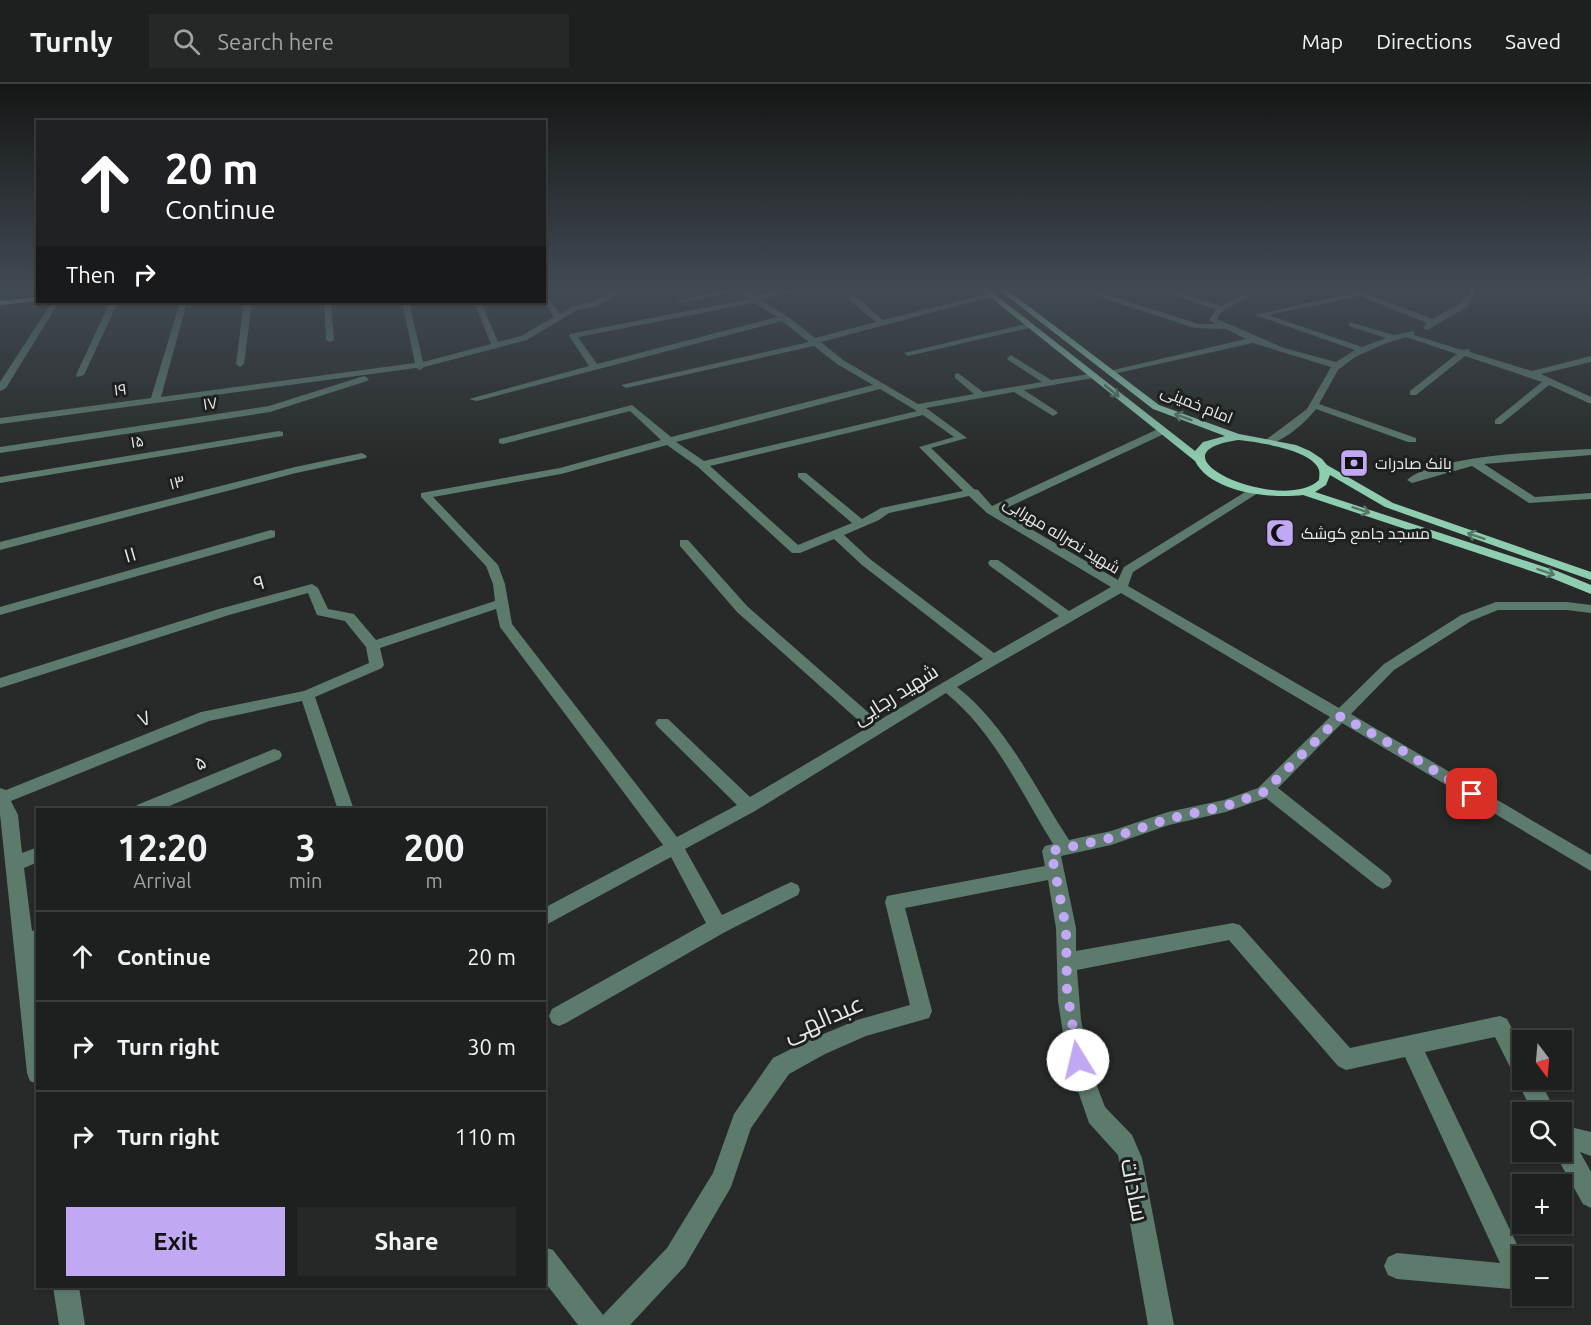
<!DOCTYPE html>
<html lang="en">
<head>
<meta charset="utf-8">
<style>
  :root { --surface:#1d201e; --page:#252827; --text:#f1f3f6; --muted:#a0a3a4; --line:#3b3e3c; --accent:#c1a8f3 }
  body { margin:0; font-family:Ubuntu,Cairo,sans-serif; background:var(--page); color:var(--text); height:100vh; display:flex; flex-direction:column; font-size:22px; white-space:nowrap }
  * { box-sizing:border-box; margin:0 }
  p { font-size:20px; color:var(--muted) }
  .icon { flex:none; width:33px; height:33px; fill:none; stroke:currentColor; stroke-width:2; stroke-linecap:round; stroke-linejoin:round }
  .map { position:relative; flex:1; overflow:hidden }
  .details { position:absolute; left:36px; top:724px; width:510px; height:480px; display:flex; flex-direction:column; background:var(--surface); border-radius:0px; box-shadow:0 2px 4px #0004,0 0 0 2px var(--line) }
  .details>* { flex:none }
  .hud { position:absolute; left:36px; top:36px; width:510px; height:183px; border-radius:0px; box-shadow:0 2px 4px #0004,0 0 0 2px var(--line); background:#202124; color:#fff; overflow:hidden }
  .needle { width:39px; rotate:164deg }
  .controls { position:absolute; left:1512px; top:946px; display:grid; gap:12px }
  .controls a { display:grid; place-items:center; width:60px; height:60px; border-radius:0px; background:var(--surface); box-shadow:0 2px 4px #0004,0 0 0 2px var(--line); font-size:30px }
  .pin { position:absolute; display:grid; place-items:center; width:51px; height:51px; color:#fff; margin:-26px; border-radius:12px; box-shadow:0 3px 9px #0006 }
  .me { position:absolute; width:66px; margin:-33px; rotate:351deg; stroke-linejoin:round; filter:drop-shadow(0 0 4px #0008) }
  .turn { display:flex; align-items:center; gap:21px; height:126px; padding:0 30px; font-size:27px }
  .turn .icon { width:78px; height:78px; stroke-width:2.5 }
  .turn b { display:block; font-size:42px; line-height:51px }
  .then { display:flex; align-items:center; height:57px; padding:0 30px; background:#0003; gap:12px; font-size:22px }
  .eta { display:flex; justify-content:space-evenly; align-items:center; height:102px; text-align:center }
  .eta b { font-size:36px; font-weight:700; line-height:42px }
  .button { display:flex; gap:12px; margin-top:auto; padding:12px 30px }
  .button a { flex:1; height:69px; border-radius:0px; background:var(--accent); color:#111; font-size:24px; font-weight:700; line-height:69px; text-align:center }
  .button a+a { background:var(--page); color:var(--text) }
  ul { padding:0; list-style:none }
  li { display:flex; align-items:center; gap:18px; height:90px; padding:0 30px; border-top:2px solid var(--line) }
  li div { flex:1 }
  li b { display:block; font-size:22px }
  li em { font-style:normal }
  header { display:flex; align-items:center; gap:36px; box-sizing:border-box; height:84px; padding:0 30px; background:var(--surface); border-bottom:2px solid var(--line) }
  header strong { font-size:28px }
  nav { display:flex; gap:33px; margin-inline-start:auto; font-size:21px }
  .search { width:420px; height:54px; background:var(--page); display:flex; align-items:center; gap:15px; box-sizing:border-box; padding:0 21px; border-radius:0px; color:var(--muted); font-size:22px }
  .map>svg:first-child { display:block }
</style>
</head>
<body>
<header>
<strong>Turnly</strong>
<div class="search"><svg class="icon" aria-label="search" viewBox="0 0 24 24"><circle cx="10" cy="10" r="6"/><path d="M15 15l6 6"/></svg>Search here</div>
<nav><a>Map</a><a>Directions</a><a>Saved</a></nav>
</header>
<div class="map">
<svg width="1591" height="1241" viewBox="0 0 1591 1241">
  <rect width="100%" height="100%" fill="#272a28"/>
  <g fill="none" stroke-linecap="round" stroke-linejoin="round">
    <path fill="#5d7b6d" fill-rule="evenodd" d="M618,205H627L597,222L577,226L527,256L424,283L420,286L416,284L0,340V334L151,314L180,218H187L161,313L415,279L402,218H409L423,278L491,260L474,218H481L498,258L521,252L554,233L544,218V209L560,230L572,222L592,218Z
      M729,205H743L753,211L803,205L800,208L759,215L787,232L815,254L876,238L849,216V212H855L883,236L994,208V212L821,258L843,276L918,320L974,310L955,294V290L958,289L983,308L1042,298L1008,276L1007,274L1011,271L1051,296L1096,289L1097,291L1093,294L1024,306L1056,327L1058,329L1053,332L1014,308L926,324L967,354L931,364L974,405L978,406L992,422L1158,345H1166V349L1000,427L1118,496L1124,483L1250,405H1258V409L1133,488L1128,502L1339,624L1384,580L1461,531L1496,518H1567L1591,521V529L1567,526H1498L1471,537L1394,586L1351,630L1591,771V787L1342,639L1278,704L1389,792L1392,797L1389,802L1383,805L1377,802L1266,714L1226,728L1169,741L1111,761L1061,772L1076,844V867L1233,839L1240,841L1350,964L1500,932L1507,935L1522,964V996H1540L1556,1029H1533L1495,953L1425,968L1523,1173L1522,1206L1397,1195L1388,1191L1384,1182L1388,1173L1397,1169L1500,1179L1405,973L1346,986L1338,982L1229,856L1077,886L1081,936L1094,994L1105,1023L1132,1051L1142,1074L1174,1241H1148L1118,1071L1089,1039L1067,975L1058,917L1056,844L1048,796L905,824L932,927L929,934L866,952L825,970L789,990L751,1044L731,1103L685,1182L630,1241H578L544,1197V1163L553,1166L603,1231L667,1164L713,1089L734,1030L773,974L809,956L857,936L910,921L885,818L887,812L1045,782L1042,767L1045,762L1053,760C1020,707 995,649 946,609L755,727L685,765L722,831L791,798L798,801L800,806L798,811L725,848L566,939L559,942L552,939L549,932L552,925L706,839L671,773L544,842V824L663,761L500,543L496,525L380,564L384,581L382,584L315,613L354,726H338L302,617L209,637L11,717L18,731L22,769L38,763V778L24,784L32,847L38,845V862L34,864L38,895V1000L30,997L27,989L0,730V704L6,706L201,628L304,607L369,579L366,563L345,537L317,531L308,509L229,531L0,604V594L219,525L312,500L318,504L328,525L354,530L376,556L495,517L493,500L486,482L421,413V409L560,384L661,356L630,327L503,360L499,359V355L632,321L671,353L873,301L837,280L814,262L626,304L621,301L809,258L782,237L477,317L469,315L589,282L569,252L570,250L748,215L737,208L680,219L676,217ZM754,219L777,233L597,280L578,253ZM880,305L917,327L704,377L676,358ZM923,331L954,353L919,363L963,407L881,424L862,435L806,389H798V393L852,439L798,461L710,382ZM667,361L698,383L792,469H800L834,455L862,481L983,575L878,637L747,522L688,456H680V462L737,528L867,644L750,713L668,635H658L655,639L658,643L737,721L677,753L512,540L505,500L498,481L433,413L561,390ZM969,412L987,429L1111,503L1069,527L998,476H990L988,479L990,482L1059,532L994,569L870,475L844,451L879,436L889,429ZM1121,509L1330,633L1258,704L1224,716L1168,728L1111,747L1069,756C1034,703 1008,643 957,603Z
      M833,205H841L846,209L839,211Z
      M1153,205H1164L1222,222L1252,205H1261L1220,229L1217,235L1284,264L1336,278L1355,266L1255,231L1353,209L1347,206L1354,205L1432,235L1461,219L1470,205H1478L1467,223L1427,246L1423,244L1427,239L1360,212L1268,231L1362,263L1386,254L1349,242V238L1394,251L1414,247V251L1462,266L1469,265L1470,268L1532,287L1591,272V278L1541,290L1591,313V320L1549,301L1501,340H1495V336L1542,298L1465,272L1416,311H1410V307L1457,270L1406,253L1384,260L1355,273L1338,286L1319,320L1416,354V358H1408L1316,325C1308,336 1281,361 1267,359V355L1307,325L1331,283L1253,259L1109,291V287L1246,255L1226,245L1195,244L1087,209L1094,207L1199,240H1215L1209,236L1216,225Z
      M52,218H59L6,304L0,307V298Z
      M110,218H118L84,291L77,293L76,291Z
      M244,218H252L244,280L240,283L236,280Z
      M324,218H331L334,256L330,258L326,256Z
      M1030,239H1033V243L908,272L904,269Z
      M364,292L369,295L367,297L270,328L0,369V363L269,322Z
      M279,347L283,348V352L0,399V393Z
      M1591,365V371L1484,380L1535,413L1591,409V415L1529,419L1472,382L1412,399L1407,396C1435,371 1551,367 1591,365Z
      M362,369L367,372L366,374L296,389L0,466V458L295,383Z
      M271,446L275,447V453L0,531V523Z
      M274,665L280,667L282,671L280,675L160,726H135L137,721Z
      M1562,1041L1591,1048V1072L1580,1068L1591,1088V1124L1583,1120L1554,1068H1562Z
      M53,1203H79L85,1241H59Z"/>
    <path fill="#8fcdb0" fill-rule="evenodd" d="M980,205H988L1195,367L1203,358L1225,352L1153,325L998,205H1006L1159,321L1239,350L1296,361L1310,367L1322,375L1327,381L1393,419L1591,488V496L1385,423L1330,391L1326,401L1315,408L1557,487L1591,501V510L1549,493L1303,411C1272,415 1211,409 1195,377ZM1238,356C1258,358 1313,366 1319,386C1320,390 1319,393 1319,396C1282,431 1142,370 1238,356Z
      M38,213V217L0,221V217Z"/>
  </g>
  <defs><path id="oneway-shaft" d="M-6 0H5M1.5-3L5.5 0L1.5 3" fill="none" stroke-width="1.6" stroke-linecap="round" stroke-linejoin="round" transform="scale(1.5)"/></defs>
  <g stroke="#567668">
    <use href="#oneway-shaft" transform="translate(1112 307) rotate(39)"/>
    <use href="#oneway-shaft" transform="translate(1183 333) rotate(-160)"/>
    <use href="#oneway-shaft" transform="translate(1361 426) rotate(18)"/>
    <use href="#oneway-shaft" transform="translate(1476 452) rotate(-161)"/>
    <use href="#oneway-shaft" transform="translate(1546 488) rotate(19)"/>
  </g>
  <linearGradient id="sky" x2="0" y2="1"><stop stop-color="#151716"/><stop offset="0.54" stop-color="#414a53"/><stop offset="1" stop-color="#414a53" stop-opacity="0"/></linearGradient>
  <rect width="1591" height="379" fill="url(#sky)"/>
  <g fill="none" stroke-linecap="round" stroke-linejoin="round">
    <path stroke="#c1a8f3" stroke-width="10" stroke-dasharray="0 18" d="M1078,976L1067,906L1066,844L1051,767L1111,754L1168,735L1226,722L1264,708L1341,632L1403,667L1472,710"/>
  </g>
  <defs>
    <g id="bank-square" transform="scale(1.5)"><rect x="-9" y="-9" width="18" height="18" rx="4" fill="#c1a8f3" stroke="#1e201f"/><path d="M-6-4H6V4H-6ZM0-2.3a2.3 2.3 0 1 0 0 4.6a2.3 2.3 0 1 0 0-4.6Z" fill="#111"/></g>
    <g id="mosque-square" transform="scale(1.5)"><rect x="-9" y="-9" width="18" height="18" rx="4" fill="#c1a8f3" stroke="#1e201f"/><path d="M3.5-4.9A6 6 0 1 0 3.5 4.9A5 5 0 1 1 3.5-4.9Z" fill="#111"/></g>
  </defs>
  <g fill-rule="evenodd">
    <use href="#bank-square" x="1354" y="379"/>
    <use href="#mosque-square" x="1280" y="449"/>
  </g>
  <g text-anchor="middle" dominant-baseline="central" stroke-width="6" stroke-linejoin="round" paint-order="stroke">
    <g font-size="16" fill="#e7e9e8" stroke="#1e201f">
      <text transform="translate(120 305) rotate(-7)">۱۹</text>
      <text transform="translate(210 319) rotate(-8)">۱۷</text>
      <text transform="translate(1197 320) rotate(22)">امام خمینی</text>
      <text transform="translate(137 357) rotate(-9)">۱۵</text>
      <text transform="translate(177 398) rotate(-14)">۱۳</text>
      <text transform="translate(1062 451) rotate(31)">شهید نصراله مهرابی</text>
    </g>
    <g font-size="16" fill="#e7e9e8" stroke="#1e201f" text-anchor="start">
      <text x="1375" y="379">بانک صادرات</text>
      <text x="1301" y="449">مسجد جامع کوشک</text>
    </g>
    <g font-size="20" fill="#e7e9e8" stroke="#1e201f">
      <text transform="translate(130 470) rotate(-16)">۱۱</text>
      <text transform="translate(259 498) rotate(-16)">۹</text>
      <text transform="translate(895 610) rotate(-32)">شهید رجایی</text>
      <text transform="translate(144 634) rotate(-22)">۷</text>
      <text transform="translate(200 678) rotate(-23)">۵</text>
    </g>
    <g font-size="24" fill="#e7e9e8" stroke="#1e201f">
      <text transform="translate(823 934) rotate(-23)">عبدالهی</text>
      <text transform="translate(1135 1106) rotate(79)">سادات</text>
    </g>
  </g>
</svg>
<div class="controls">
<a><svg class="needle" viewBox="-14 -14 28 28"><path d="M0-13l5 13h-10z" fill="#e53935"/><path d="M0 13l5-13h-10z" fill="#a0a3a4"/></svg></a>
<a><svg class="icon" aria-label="search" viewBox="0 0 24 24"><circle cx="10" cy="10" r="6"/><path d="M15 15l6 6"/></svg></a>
<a>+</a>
<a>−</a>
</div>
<div class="pin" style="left:1472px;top:710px;background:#d93025"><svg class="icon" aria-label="arrive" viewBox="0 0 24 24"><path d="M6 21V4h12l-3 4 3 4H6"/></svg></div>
<svg class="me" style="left:1078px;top:976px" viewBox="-20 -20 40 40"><circle r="19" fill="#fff"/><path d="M0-13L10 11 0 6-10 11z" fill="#c1a8f3"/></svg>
<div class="hud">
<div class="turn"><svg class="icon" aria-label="ahead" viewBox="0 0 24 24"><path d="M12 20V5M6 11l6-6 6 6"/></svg><div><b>20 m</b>Continue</div></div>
<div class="then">Then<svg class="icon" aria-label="right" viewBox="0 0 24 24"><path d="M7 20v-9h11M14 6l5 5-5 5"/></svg></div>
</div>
<section class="details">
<div class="eta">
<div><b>12:20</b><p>Arrival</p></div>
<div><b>3</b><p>min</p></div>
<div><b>200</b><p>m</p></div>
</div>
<ul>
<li><svg class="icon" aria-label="ahead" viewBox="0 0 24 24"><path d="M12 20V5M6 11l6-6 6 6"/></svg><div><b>Continue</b></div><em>20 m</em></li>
<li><svg class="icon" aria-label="right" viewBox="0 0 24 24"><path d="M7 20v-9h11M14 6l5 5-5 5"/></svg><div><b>Turn right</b></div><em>30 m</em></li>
<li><svg class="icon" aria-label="right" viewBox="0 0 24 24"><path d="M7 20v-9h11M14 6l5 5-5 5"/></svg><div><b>Turn right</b></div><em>110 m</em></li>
</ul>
<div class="button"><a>Exit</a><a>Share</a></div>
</section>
</div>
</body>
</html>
